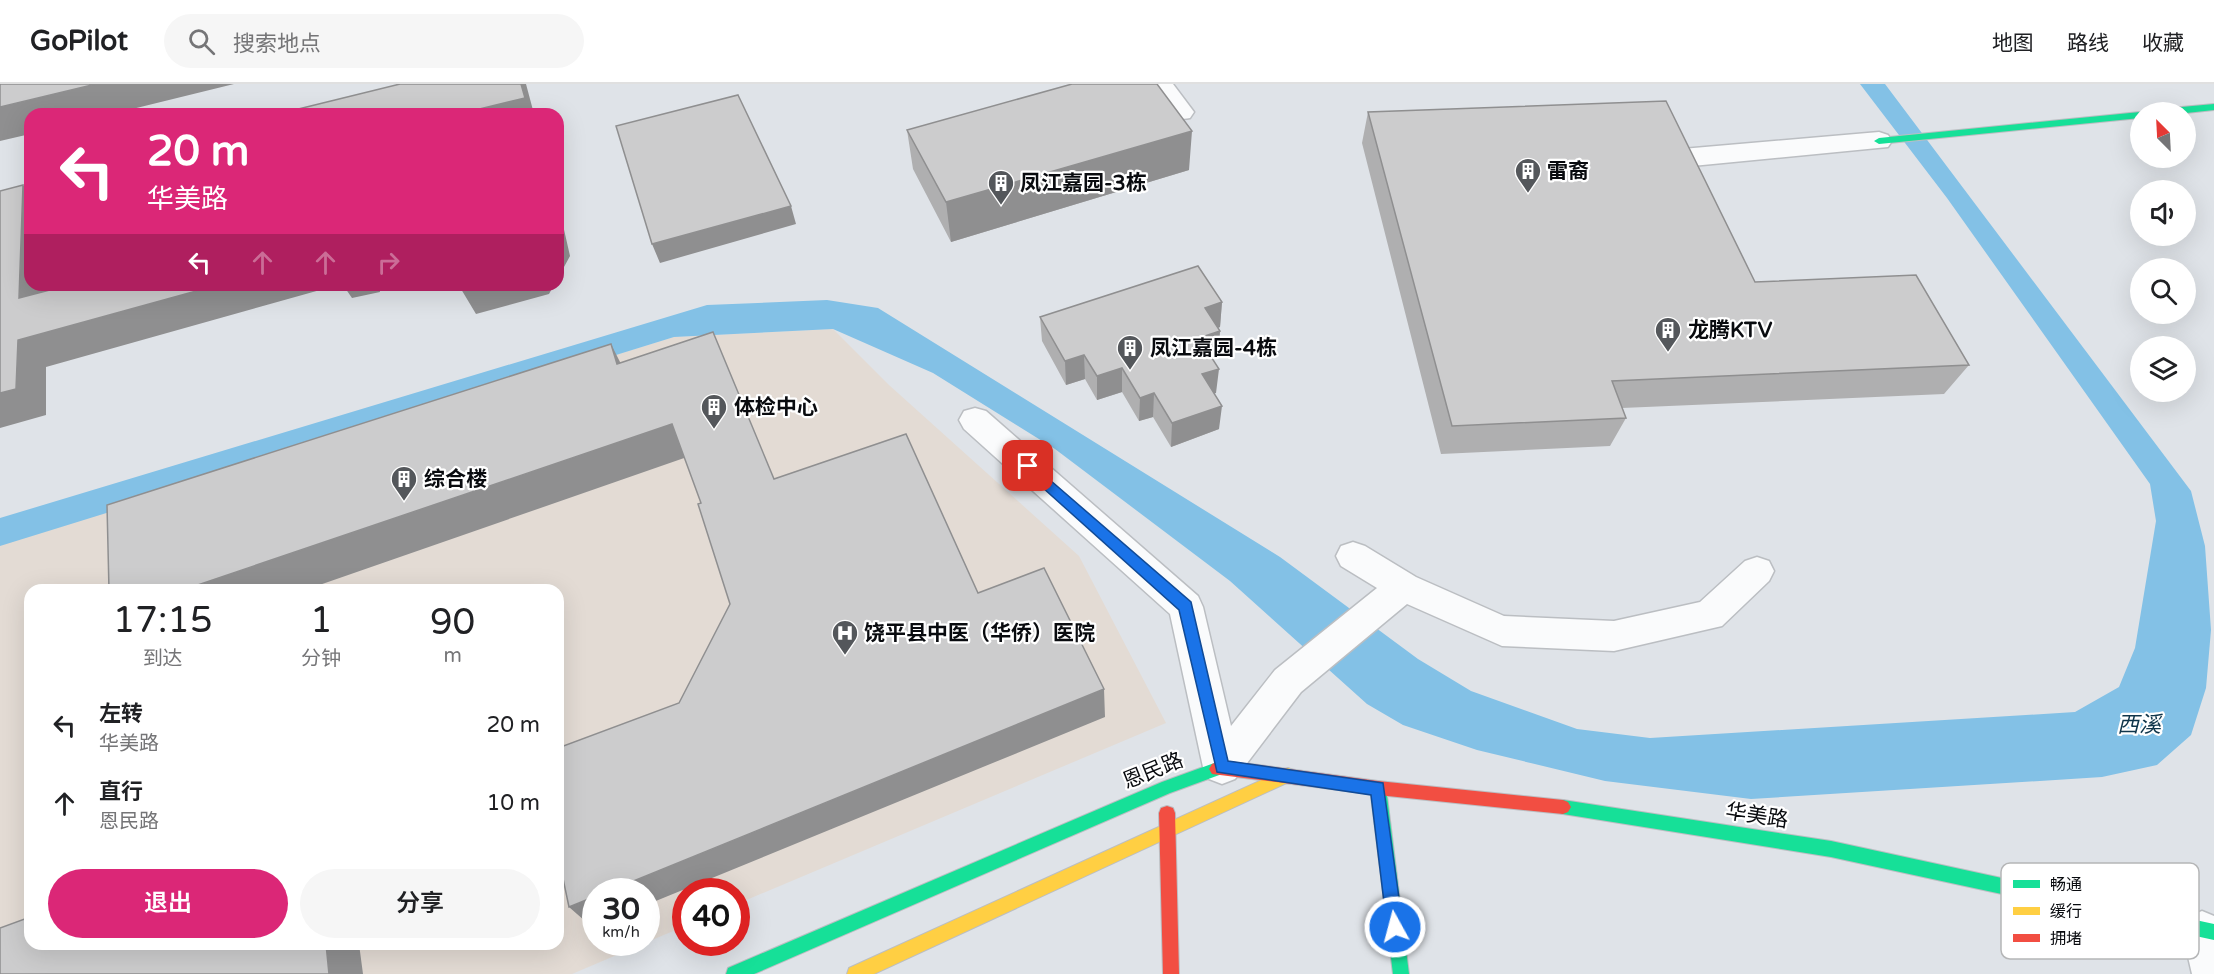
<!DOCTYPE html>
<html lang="zh">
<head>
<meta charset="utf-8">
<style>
  :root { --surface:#fff; --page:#f6f6f6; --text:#202124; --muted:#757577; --line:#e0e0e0; --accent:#db2777 }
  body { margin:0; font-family:"Varela Round","Noto Sans SC",sans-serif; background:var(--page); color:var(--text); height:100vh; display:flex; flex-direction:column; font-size:22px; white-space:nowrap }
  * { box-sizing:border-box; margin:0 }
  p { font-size:20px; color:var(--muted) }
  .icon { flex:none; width:33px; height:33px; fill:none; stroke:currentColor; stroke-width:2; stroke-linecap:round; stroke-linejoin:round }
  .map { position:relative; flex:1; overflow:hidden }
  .sheet { position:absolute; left:24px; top:500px; width:540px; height:366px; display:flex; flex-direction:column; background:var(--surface); border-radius:18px; box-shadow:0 6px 24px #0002 }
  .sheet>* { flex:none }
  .top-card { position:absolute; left:24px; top:24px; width:540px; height:183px; border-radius:18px; box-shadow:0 6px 24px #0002; background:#db2777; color:#fff; overflow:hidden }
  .needle { width:39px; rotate:336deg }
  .tools { position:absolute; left:2130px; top:18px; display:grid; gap:12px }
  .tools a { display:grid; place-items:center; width:66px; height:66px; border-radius:50%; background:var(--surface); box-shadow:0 6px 24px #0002; font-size:30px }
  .speed { position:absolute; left:582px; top:794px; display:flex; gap:12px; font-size:30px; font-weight:700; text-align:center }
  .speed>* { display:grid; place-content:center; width:78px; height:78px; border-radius:50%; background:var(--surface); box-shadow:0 6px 24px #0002; line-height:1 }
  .speed small { font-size:15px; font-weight:400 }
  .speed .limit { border:9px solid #d22; background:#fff; color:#111 }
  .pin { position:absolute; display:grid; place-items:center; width:51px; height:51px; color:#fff; margin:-26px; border-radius:12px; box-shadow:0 3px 9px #0006 }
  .me { position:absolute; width:66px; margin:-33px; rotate:353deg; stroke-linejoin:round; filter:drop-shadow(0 0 4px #0008) }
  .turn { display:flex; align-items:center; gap:21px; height:126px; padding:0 24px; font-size:27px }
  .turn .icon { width:78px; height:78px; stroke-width:2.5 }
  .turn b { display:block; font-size:42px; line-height:51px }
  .lanes { display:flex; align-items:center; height:57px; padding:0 24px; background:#0003; justify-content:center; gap:30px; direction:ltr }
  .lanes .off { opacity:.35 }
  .eta { display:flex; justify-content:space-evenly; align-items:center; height:102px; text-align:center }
  .eta b { font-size:36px; font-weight:600; line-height:42px }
  .cta { display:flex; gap:12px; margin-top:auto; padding:12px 24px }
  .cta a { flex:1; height:69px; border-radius:36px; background:var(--accent); color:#fff; font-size:24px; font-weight:600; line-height:69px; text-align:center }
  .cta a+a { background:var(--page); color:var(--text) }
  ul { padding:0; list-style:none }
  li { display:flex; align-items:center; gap:18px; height:78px; padding:0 24px }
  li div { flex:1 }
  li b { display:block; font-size:22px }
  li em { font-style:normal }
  header { display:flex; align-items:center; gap:36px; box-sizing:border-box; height:84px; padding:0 30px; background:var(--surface); border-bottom:2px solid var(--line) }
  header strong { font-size:28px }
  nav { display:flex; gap:33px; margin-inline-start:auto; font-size:21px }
  .search { width:420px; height:54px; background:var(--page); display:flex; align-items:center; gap:15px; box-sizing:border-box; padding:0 21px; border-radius:33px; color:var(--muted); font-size:22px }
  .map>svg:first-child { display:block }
</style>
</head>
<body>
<header>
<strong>GoPilot</strong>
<div class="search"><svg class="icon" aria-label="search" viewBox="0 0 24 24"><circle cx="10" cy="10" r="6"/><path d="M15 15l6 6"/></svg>搜索地点</div>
<nav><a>地图</a><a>路线</a><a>收藏</a></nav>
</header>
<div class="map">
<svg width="2214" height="890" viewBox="0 0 2214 890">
  <rect width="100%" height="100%" fill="#dfe3e8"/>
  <path fill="#e3dbd4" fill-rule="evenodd" d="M833,245L889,301L1079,472L1166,639L737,820L736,807H686L685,842L572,890H0V460L674,253ZM30,506H558V860H30ZM596,807H646V858H596Z"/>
  <path fill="#83c1e6" d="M1860,0H1885L2191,407L2205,462L2211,546L2206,604L2191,651L2157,681L2102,693L1751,715L1605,697L1477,666L1403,641L1367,620L1230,497L1055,365L933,289L833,245L674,253L0,462V434L707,221L827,216L878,224L1280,473L1418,575L1471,607L1577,645L1650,654L2075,628L2119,603L2135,564L2156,437L2150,400L1947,114Z"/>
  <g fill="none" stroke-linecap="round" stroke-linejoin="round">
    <g stroke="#bbbec2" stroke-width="3">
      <path id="street" d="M1148,0H1173L1194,28L1190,34C1168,39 1158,16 1148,0Z
        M1879,48L1888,51L1892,57L1888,63L1682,83L1673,80L1669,74L1673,68L1682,65Z
        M975,324L986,327L1198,512L1203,523L1231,642L1275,586L1377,504L1341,482L1336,472L1341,462L1353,458L1365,462L1416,493L1504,532L1614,537L1700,518L1745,477L1757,473L1769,477L1774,487L1769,497L1722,542L1614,567L1502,562L1407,520L1301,608L1235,695L1222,700L1209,695L1203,683L1170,530L964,345L959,336L964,327Z
        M2202,827L2214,832V890H2192L2182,847L2188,833Z"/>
    </g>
    <g stroke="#bbbec2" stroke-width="2">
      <path id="fast" d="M2214,20V26L2186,29L2155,28L2160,25Z
        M2140,28H2143H2140V34L1879,60L1874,57L1879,54Z
        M1217,678L1222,680L1225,685L1222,690L1170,709L754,890H726L728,884L1162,698Z
        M1378,697L1383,699L1386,704L1409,890H1393L1370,704L1373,699Z
        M1563,716L1831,757L2214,840V856L1831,773L1563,730L1558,728L1555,723L1558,718Z"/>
    </g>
    <g stroke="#bbbec2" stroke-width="2">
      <path id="slow" d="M1288,684L1293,686L1296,691L1293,696L874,890H847L849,884Z"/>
    </g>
    <g stroke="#bbbec2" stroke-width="2">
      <path id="jam" d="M1222,676L1378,697L1563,716L1568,718L1571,723L1568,728L1563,730L1378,711L1212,690L1209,685L1212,680Z
        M1167,722L1173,724L1175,729L1179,890H1163L1159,729L1161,724Z"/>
    </g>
    <use href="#street" fill="#fafbfc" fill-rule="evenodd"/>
    <use href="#fast" fill="#16e098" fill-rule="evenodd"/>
    <use href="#slow" fill="#ffcf43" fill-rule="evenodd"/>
    <use href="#jam" fill="#f24e42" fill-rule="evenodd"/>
  </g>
  <path fill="#afafb0" d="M1368,28L1755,198L1969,281L1944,310L1622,324L1626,334L1610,362L1441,370L1362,59Z
    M907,46L1189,86L951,158L913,85Z
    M1222,218L1220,243L1218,244L1220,247L1218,271L1211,273L1216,309H1214L1219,345L1171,363L1153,333L1139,337L1122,308L1097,316L1085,295L1066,301L1042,257L1040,233Z"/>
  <path fill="#8f8f90" d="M96,0H234L112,30H30V50L0,57V23Z
    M521,0H526L534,30H459Z
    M1192,47L1189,86L951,158L946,118Z
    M23,101L30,109V201H48L47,241L19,214Z
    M558,119L570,172L558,194Z
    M791,122L796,140L660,179L652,160Z
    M218,201H338L46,283V331L0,344V309L18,256Z
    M343,201H379L380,208L352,214Z
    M476,201H554L549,210L476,230L461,205Z
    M1222,218L1220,243L1203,249L1205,224Z
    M1220,247L1218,271L1197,278L1199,254Z
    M611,260L628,294L617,280Z
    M1084,271L1085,295L1066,301L1065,277Z
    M1122,284V308L1097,316V292Z
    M1219,285L1216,309L1200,314L1202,290Z
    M1154,309L1153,333L1139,337L1140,314Z
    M1222,322L1219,345L1171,363L1172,339Z
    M672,340L687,373L305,506H183Z
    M1104,605L1105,633L646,821V807H609Z
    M596,812V842L593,844L569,823Z
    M326,860H359L363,890H329Z"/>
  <path fill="#cccccd" stroke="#8f8f90" stroke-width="1.5" d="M0,0H96L0,23Z
    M400,0H521L525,14L459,30H278Z
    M1072,0H1157L1192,47L946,118L907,46Z
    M738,11L791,122L652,160L616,42Z
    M1666,17L1755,198L1916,191L1969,281L1612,297L1626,334L1452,342L1368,28Z
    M23,101L19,214L69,201H218L18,256L16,305L0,309V107Z
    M1198,182L1222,218L1205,224L1220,247L1199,254L1219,285L1202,290L1222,322L1172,339L1154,309L1140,314L1122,284L1097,292L1084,271L1065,277L1040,233Z
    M459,201H476L461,205Z
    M713,248L774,395L906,350L978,509L1044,484L1104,605L609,807H596V812L569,823L558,771V664L679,619L730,520L698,420L701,419L672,340L183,506H109L107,421L611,260L617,280Z
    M30,833V860H326L329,890H0V844Z"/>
  <path fill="#1a73e8" stroke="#114b97" stroke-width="1.5" d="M1028,377L1191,518L1228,677L1383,699L1403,843L1401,849L1395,852L1389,849L1387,843L1371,711L1217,688L1179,526L1023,386V379Z"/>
  <defs>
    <g id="building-pin" transform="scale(1.35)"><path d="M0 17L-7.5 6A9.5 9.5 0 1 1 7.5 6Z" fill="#54575b" stroke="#fff"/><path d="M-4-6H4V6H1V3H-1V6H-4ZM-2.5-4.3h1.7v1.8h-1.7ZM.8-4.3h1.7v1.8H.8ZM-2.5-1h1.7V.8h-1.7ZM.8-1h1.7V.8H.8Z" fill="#fff"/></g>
    <g id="hospital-pin" transform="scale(1.35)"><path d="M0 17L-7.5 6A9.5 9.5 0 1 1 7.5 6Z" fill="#54575b" stroke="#fff"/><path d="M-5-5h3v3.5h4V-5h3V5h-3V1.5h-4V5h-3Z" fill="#fff"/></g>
  </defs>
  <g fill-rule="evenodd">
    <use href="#building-pin" x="1528" y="87"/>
    <use href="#building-pin" x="1001" y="99"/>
    <use href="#building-pin" x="1668" y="246"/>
    <use href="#building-pin" x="1130" y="264"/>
    <use href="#building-pin" x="714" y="323"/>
    <use href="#building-pin" x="404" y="395"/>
    <use href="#hospital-pin" x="845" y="549"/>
  </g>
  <g text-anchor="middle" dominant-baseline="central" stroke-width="4.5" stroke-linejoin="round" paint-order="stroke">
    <g font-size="21" font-weight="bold" fill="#090b0f" stroke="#fff" text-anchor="start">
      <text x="1547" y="87">雷裔</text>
      <text x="1020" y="99">凤江嘉园-3栋</text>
      <text x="1688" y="246">龙腾KTV</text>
      <text x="1150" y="264">凤江嘉园-4栋</text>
      <text x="734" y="323">体检中心</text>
      <text x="424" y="395">综合楼</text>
      <text x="864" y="549">饶平县中医（华侨）医院</text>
    </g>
    <g font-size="21" fill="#090b0f" stroke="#fff">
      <text transform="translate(1153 687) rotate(-22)">恩民路</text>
      <text transform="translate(1757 732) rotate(9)">华美路</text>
    </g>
    <g font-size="22" font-style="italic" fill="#0f354a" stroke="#fff">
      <text x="2139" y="641">西溪</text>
    </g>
  </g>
  <rect x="2001" y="779" width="198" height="96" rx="9" fill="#fff" stroke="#b5b6b7" stroke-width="1.5"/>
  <rect x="2013" y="796" width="27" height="8" fill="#16e098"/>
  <rect x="2013" y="823" width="27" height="8" fill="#ffcf43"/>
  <rect x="2013" y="850" width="27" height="8" fill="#f24e42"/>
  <g font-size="16" fill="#090b0f">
    <text x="2050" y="806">畅通</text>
    <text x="2050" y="833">缓行</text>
    <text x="2050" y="860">拥堵</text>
  </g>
</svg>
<div class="tools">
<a><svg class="needle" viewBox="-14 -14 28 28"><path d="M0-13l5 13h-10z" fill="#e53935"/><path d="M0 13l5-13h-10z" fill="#757577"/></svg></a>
<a><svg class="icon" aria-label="sound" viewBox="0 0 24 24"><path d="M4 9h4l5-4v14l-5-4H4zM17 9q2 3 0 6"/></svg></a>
<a><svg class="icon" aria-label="search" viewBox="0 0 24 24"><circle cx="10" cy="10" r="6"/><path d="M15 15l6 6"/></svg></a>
<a><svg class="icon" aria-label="layers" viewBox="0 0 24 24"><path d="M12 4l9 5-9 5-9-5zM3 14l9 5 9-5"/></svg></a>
</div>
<div class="speed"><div>30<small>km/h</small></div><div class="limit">40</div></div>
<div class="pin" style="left:1028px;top:382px;background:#d93025"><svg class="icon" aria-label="arrive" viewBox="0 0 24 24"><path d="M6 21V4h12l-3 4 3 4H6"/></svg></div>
<svg class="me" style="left:1395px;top:843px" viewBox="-20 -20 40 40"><circle r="17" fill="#1a73e8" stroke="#fff" stroke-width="3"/><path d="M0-11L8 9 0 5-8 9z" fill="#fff"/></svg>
<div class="top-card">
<div class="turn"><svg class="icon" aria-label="left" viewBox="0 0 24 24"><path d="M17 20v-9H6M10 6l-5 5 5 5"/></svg><div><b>20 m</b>华美路</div></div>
<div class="lanes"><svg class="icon" aria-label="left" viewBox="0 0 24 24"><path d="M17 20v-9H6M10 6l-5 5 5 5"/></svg><svg class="icon off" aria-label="ahead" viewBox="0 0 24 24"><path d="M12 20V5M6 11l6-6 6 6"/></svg><svg class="icon off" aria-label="ahead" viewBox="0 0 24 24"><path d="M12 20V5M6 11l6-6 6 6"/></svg><svg class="icon off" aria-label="right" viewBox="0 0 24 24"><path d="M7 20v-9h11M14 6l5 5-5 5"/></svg></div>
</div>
<section class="sheet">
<div class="eta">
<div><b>17:15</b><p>到达</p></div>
<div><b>1</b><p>分钟</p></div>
<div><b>90</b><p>m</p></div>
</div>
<ul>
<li><svg class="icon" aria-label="left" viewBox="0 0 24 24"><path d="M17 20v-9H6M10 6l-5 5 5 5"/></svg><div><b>左转</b><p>华美路</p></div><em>20 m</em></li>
<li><svg class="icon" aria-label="ahead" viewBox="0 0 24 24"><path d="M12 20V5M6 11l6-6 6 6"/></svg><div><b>直行</b><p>恩民路</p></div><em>10 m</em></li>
</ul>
<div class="cta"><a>退出</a><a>分享</a></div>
</section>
</div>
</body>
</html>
